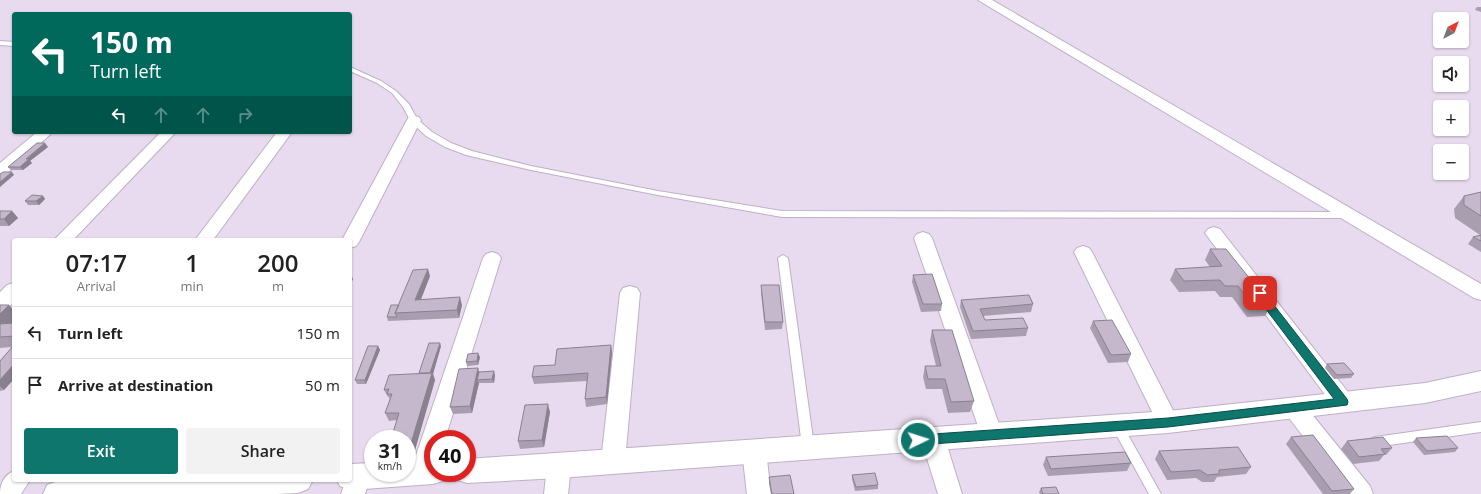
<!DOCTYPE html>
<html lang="en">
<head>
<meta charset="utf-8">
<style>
  :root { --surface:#fff; --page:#f2f2f2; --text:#222; --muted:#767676; --line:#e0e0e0; --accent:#0f766e }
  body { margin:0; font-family:"Open Sans",sans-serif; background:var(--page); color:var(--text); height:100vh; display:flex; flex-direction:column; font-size:15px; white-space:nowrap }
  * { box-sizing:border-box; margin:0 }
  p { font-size:13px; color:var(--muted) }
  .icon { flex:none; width:22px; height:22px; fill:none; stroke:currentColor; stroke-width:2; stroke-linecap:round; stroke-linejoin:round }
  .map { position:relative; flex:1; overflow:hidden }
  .panel { position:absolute; left:12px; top:238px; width:340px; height:244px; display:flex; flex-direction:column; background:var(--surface); border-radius:4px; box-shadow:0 1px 3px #0004 }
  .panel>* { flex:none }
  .hud { position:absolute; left:12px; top:12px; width:340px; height:122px; border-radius:4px; box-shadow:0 1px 3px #0004; background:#00695c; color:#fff; overflow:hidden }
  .needle { width:26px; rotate:41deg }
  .buttons { position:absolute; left:1433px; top:12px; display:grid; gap:8px }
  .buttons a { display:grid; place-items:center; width:36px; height:36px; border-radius:4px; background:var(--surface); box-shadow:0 1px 3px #0004; font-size:20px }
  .speed { position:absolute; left:364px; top:430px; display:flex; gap:8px; font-size:20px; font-weight:700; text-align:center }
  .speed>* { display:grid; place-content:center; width:52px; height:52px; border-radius:50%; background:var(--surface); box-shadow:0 1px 3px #0004; line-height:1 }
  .speed small { font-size:10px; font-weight:400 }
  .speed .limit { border:6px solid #d22; background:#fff; color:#111 }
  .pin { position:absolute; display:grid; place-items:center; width:34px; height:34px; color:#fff; margin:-17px; border-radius:8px; box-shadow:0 2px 6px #0006 }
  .me { position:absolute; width:44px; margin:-22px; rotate:86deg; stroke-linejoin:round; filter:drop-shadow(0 0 3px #0008) }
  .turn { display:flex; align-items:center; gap:14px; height:84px; padding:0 12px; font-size:18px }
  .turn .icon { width:52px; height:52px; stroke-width:2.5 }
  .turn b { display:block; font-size:28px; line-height:34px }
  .lanes { display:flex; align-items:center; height:38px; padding:0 12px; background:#0003; justify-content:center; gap:20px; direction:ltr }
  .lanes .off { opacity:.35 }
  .eta { display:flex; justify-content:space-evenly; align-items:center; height:68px; text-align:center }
  .eta b { font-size:24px; font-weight:600; line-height:28px }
  .action { display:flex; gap:8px; margin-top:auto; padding:8px 12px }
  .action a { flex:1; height:46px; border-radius:4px; background:var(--accent); color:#fff; font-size:16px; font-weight:600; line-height:46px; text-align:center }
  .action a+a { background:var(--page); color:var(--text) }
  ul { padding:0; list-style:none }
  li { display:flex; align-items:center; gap:12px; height:52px; padding:0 12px; border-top:1px solid var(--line) }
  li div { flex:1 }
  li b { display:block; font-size:15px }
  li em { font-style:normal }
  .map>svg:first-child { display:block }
</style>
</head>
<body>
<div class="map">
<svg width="1481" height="494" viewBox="0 0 1481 494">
  <rect width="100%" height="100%" fill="#e9dbef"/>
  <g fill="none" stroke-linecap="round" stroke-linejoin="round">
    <g stroke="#beb0c4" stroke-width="2">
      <path id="service" d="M0,41L14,42V46L0,45Z
        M350,67L381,81L396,91L409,104L417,119L432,132L451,143L472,151L531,166L658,191L782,211L1346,212L1350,215L1346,218L782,217L658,195L531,170L466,155L445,147L426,136L411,122L403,107L392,93L377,83L350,71Z
        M783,255L788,258L814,446L812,449L808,451L804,449L802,446L778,258Z
        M1118,422L1122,424L1161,494H1149L1112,427L1114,424Z
        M1481,422V432L1375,447L1371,445L1369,442L1371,439L1375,437Z"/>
    </g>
    <g stroke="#beb0c4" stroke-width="2">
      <path id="minor" d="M978,0H992L1481,284V300L1474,298Z
        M414,116L419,117L421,120L359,242L356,246L350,248V240H342L407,120L409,117Z
        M37,132H53L6,174L0,176V163Z
        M161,132H176L73,240H54Z
        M277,132H292L213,240H195Z
        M1214,227L1220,229L1351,396L1354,402L1351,408L1343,411L1335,408L1208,237L1205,233L1208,229Z
        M923,232L929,234L932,238L1003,435L1000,442L992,444L984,442L981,435L914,238L917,234Z
        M1083,246L1089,248L1092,252L1179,422L1176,428L1168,431L1160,428L1157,422L1074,252L1077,248Z
        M492,252L498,254L501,258L445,439H433L434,473L430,480L422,483L414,480L410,473L483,258L486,254Z
        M14,283V302L7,309L0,311V292L7,285Z
        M630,286L637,288L640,293L625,461L621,468L613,471L605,468L601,461L620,293L623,288Z
        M1294,399L1302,402L1370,486L1373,494H1347L1286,414L1283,408L1286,402Z
        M933,430L941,432L945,439L962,494H938L921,439L925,432Z
        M754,441L762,444L766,451L771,494H747L742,451L746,444Z
        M559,456L567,459L571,466L568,494H544L547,466L551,459Z
        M359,466L367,469L371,476L365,494H341L346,480H350L351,469Z
        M14,471V480H30L21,494H0C0,484 4,475 14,471Z"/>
    </g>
    <g stroke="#beb0c4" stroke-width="2">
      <path id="tertiary" d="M1481,371V391L1425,403L1168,433L559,478L467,483L457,480L453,473H467V459L1168,411L1425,383Z
        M433,460V473H447L443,481L433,484L350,490L340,486L337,480H350V464L373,463V473H407V461Z
        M75,480H313L308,489L298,493L276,494H43L47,485L58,481Z"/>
    </g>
    <use href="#service" fill="#fff" fill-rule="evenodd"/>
    <use href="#minor" fill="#fff" fill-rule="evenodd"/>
    <use href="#tertiary" fill="#fff" fill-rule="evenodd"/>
  </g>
  <path fill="#a99eaf" d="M1477,7H1481V12L1475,10Z
    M48,147L30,161L32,163L23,170H11L8,167Z
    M1481,192V252L1468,244L1473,237L1480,235L1455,218L1454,209L1464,196Z
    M43,196L45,199L39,205H28L25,201Z
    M0,211H12L18,218L9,226H0Z
    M1210,249L1271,305L1265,316L1247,317L1232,297H1220L1215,291L1179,292L1170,280L1175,269L1210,267L1205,260Z
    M913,275L942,304L941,311L921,312L912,282Z
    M430,276L421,299L462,305L459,318L388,321L387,317L399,305Z
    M761,285L783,322L782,329L765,330L761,293Z
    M961,300L1033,304L1031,312L983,316L985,320L1028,328L1026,336L971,339L960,307Z
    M0,305H9L14,311V320L11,323H14V379L4,390L0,391V361L12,347L0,348Z
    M1093,321L1131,354L1128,362L1108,363L1090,328Z
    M932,330L974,401L970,412L948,413L942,389H926L923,377L925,366H936L930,341Z
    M611,345L612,353L607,404L586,407L585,399L587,381L534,384L532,377L555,365Z
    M378,346L380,350L366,384H357L355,380Z
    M441,346L433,374L435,380L413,457L407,458V439L397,420L389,421L385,413L390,400L389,397H388L384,390L419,374Z
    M480,357L478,365L467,366L466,362Z
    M1327,364L1354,374L1351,378L1334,379L1325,368Z
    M479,372L495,375L494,383H479L472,413L453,414L450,407Z
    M550,412L544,447L520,449L518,441Z
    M1291,437L1354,489L1350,494H1323L1286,444Z
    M1416,438L1458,448L1455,452L1424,455L1413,442Z
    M1347,441L1392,448L1386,455H1384L1379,461L1353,464L1341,449Z
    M1159,451L1251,467L1246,474L1217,477L1214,482H1202L1196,478L1167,480L1155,459Z
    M1046,457L1131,463L1127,471L1048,476L1043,465Z
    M852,475L878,485V489L855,491L852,479Z
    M769,477L794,494H771L769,484Z
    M1041,488L1059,494H1040L1039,492Z"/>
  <path fill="#8a818f" d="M45,143L48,147L30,161L32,163L23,170L20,167L26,159Z
    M12,172L14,175L0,187V182Z
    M43,196L45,199L39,205L36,201Z
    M12,211L18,218L9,226L4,219Z
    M428,269L430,276L418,307L415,300Z
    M351,275L353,279L350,286V278Z
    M460,297L462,305L459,318L457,310Z
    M9,305L14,311V320L0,335V314Z
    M440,343L441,346L433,374L435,380L413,457L409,450L430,373Z
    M611,345L612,353L607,404L606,397Z
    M378,346L380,350L366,384L365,380Z
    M478,353L480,357L478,365L477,361Z
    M14,364V379L4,390L0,386V380Z
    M478,368L480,375L477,380L479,383L472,413L470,406Z
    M494,371L495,375L494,383L492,379Z
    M548,404L550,412L544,447L542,440Z"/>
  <path fill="#c5b8cc" stroke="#8a818f" d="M37,143H45L26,159H29L20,167H8Z
    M3,172H12L0,182V174Z
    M1481,192V216L1464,205V196Z
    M32,195L43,196L36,201H25Z
    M0,211H12L4,219H0Z
    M1481,235V241L1473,237Z
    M1210,249H1226L1271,305L1253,306L1238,286H1225L1220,280L1184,281L1175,269L1222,266Z
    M428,269L415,300L460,297L457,310L395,313L413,270Z
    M932,274L942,304H923L913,275Z
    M761,285H779L783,322H765Z
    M1029,295L1033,304L980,309L985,320L1023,318L1028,328L973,331L961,300Z
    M0,305H9L0,314Z
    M391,305H399L395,313L397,317H387Z
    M1112,320L1131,354L1111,355L1093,321Z
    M14,323V336L0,337V324Z
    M932,330H952L974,401L951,402L945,379H928L925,366H941Z
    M429,343H440L430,373H419Z
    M14,345V364L0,380V361Z
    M611,345L606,397L585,399L588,373L532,377L534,366L555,365L557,349Z
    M368,346H378L365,380H355Z
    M478,353L477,361L466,362L468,354Z
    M1344,363L1354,374L1337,375L1327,364Z
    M478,368L470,406L450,407L459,369Z
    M494,371L492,379L477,380L479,372Z
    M432,373L409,450H407V439H391L399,413H385L392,394H387L389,389L384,390L389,375Z
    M548,404L542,440L518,441L525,405Z
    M1313,435L1354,489L1332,491L1291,437Z
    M1447,436L1458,448L1427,451L1416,438Z
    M1383,437L1392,448L1381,449L1385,454L1359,457L1347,441Z
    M1238,447L1251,467L1219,470V474L1207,475L1200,470L1171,472L1159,451Z
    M1125,452L1131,463L1051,469L1046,457Z
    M875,473L878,485L856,487L852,475Z
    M790,475L794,494H772L769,477Z
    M1056,487L1059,494H1043L1041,488Z"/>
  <path fill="#0f766e" stroke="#0a4d48" d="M1260,290L1263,291L1347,399L1348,402L1347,405L1168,427L918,445L913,443L912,440L913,437L918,435L1168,418L1334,399L1256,296L1255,293L1256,291Z"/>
</svg>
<div class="buttons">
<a><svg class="needle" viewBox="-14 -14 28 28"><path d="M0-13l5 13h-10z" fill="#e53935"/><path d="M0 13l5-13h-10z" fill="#767676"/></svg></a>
<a><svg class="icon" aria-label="sound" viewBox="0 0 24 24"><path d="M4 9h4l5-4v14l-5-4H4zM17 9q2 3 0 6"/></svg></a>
<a>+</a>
<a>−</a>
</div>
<div class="speed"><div>31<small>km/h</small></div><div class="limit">40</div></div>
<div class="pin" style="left:1260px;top:293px;background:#d93025"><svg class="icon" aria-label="arrive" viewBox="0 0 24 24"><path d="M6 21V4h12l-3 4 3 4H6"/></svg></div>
<svg class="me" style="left:918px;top:440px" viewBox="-20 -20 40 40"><circle r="17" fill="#0f766e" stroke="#fff" stroke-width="3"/><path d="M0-11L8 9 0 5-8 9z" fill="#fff"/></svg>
<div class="hud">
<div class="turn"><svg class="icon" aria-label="left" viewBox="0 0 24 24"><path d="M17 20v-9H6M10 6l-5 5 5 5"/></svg><div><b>150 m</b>Turn left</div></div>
<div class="lanes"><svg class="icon" aria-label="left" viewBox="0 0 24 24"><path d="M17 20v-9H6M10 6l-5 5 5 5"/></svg><svg class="icon off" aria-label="ahead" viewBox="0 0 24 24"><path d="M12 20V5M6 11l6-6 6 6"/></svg><svg class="icon off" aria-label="ahead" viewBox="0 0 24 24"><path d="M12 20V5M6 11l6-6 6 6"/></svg><svg class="icon off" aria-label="right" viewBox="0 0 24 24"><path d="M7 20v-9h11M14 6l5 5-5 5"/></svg></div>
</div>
<section class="panel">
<div class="eta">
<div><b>07:17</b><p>Arrival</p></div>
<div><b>1</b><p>min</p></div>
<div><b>200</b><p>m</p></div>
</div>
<ul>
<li><svg class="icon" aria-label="left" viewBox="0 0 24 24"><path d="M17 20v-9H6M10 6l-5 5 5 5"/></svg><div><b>Turn left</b></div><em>150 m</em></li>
<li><svg class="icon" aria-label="arrive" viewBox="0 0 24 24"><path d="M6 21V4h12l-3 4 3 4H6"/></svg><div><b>Arrive at destination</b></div><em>50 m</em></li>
</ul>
<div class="action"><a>Exit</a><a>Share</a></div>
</section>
</div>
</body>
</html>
